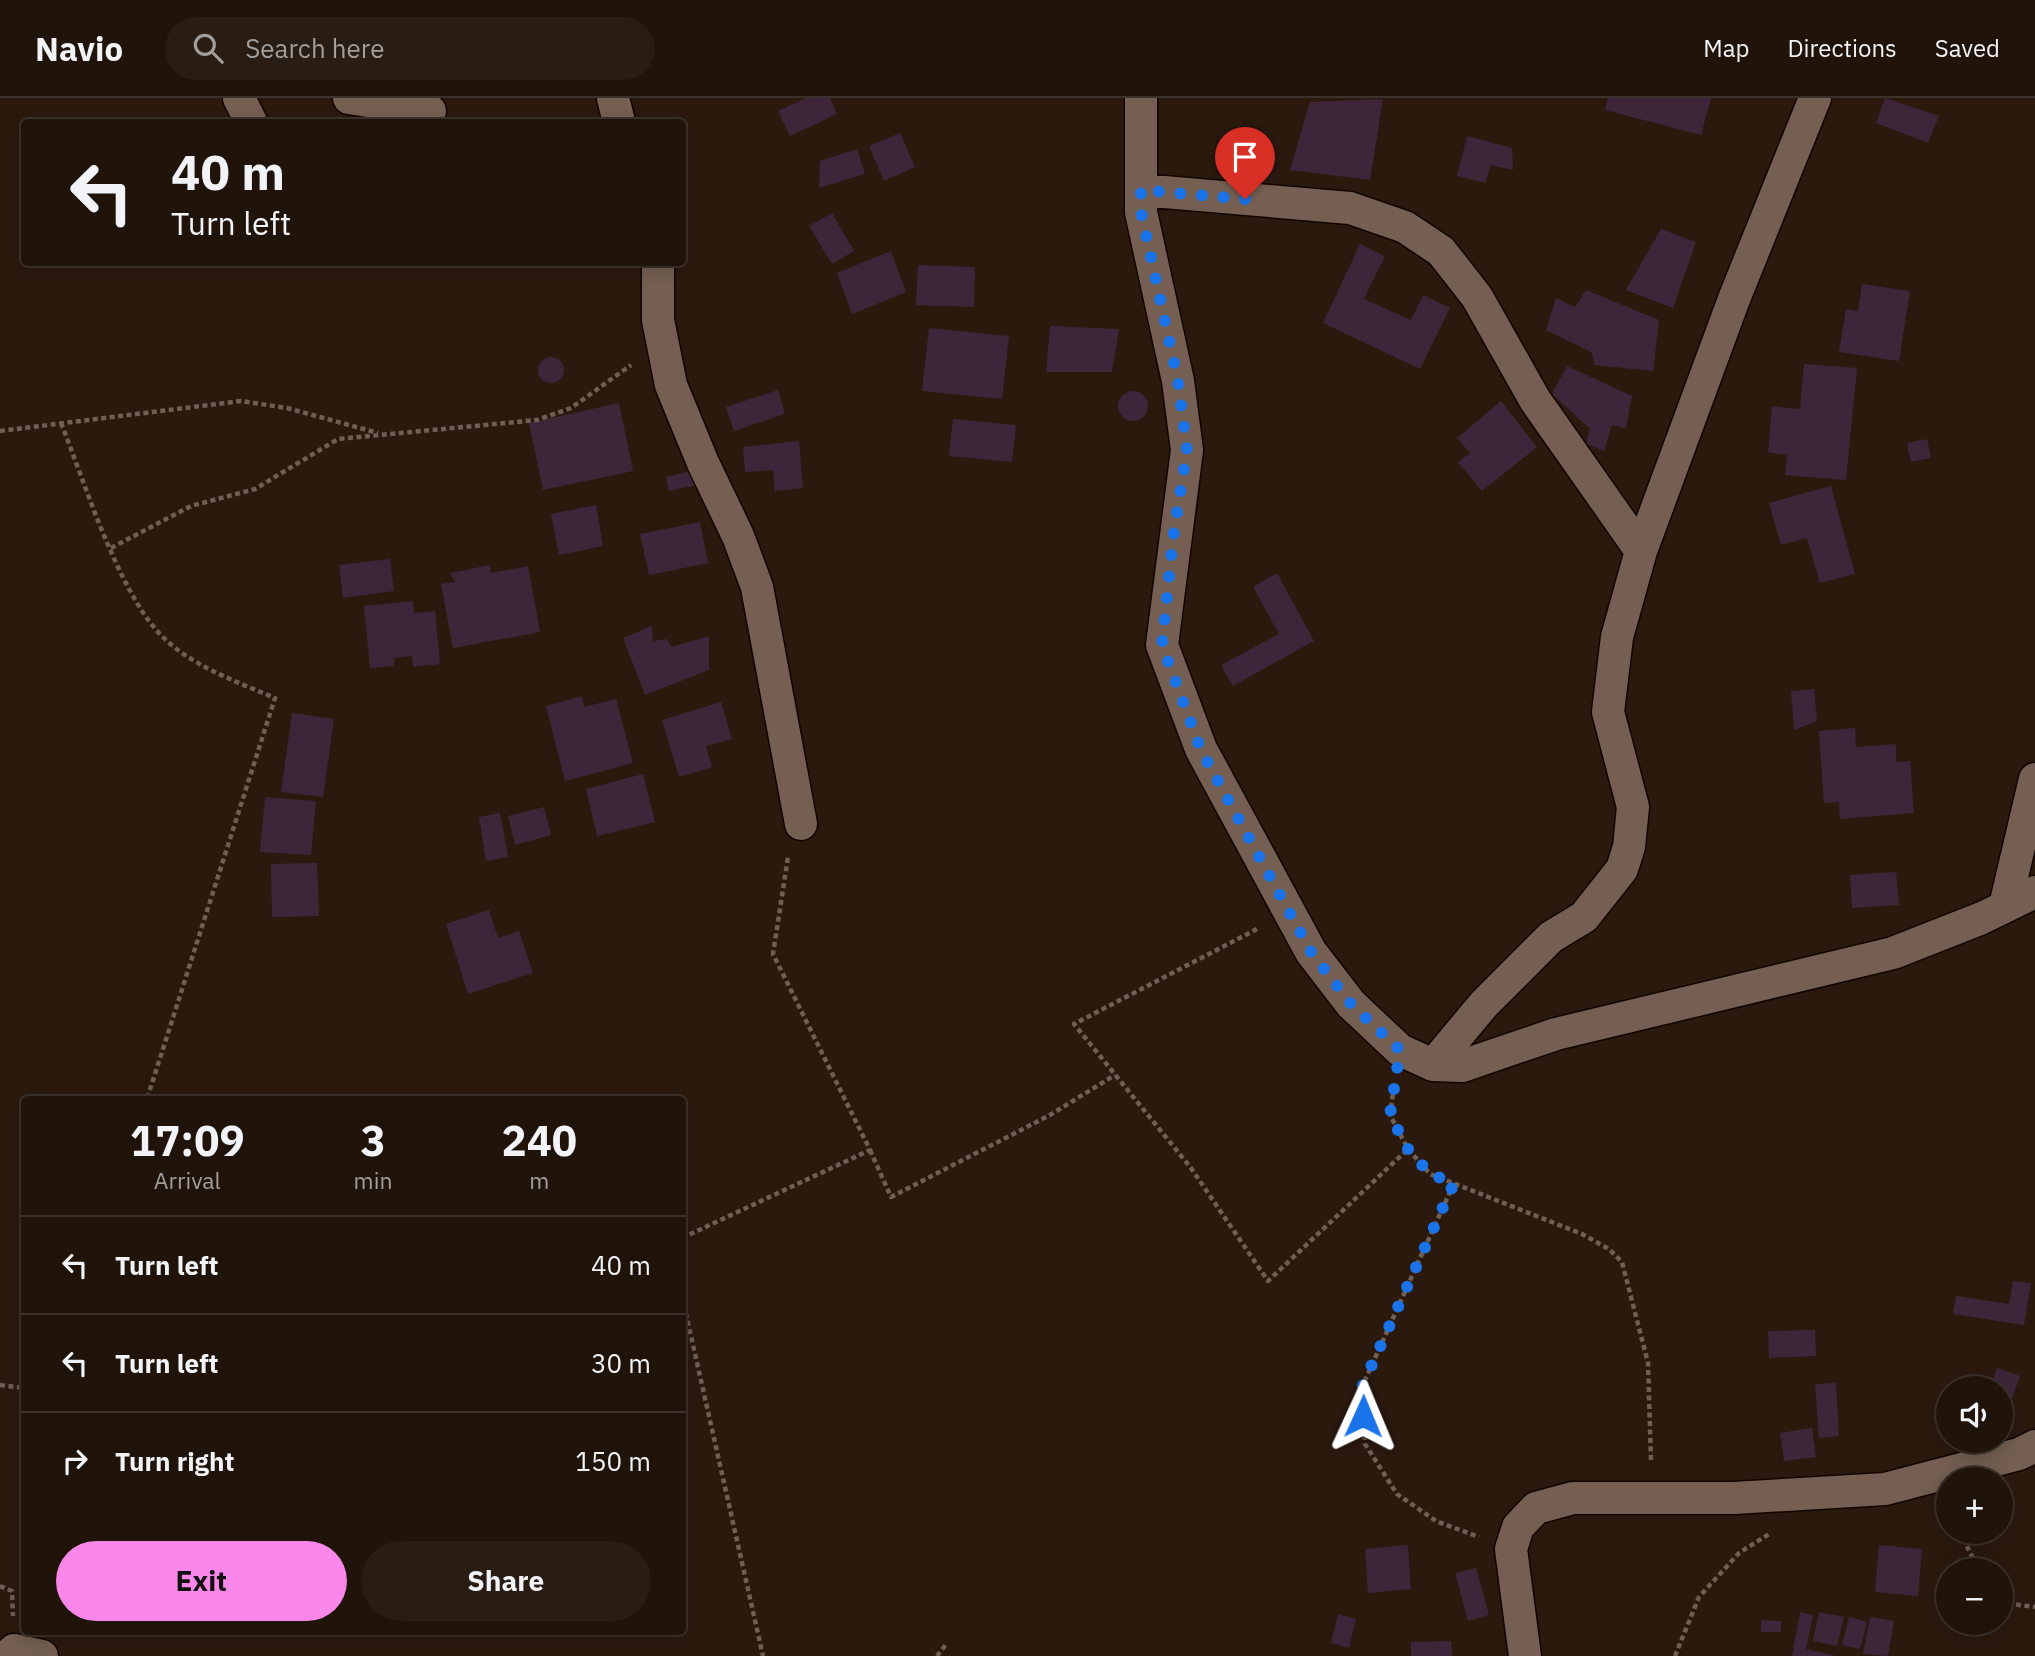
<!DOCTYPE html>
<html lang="en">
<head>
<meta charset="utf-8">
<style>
  :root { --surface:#20130a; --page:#281c13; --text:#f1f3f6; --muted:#a29e9c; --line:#3d322b; --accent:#f987e9 }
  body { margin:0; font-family:"IBM Plex Sans",sans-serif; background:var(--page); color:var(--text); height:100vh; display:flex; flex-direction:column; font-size:26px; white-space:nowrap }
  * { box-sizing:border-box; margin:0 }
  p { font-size:23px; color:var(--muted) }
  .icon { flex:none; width:38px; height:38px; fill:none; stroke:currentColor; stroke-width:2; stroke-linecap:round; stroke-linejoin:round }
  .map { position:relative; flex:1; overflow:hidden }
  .drawer { position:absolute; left:21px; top:998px; width:665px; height:539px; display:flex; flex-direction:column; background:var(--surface); border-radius:7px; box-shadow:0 4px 18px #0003,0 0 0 2px var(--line) }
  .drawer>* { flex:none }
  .guide { position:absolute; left:21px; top:21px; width:665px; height:147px; border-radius:7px; box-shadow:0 4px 18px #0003,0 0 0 2px var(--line); background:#20130a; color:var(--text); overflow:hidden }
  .controls { position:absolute; left:1936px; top:1278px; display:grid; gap:14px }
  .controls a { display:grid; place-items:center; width:77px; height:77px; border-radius:50%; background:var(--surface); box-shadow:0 4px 18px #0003,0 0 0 2px var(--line); font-size:35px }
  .pin { position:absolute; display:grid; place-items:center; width:60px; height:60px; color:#fff; margin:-72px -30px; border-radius:50% 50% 50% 0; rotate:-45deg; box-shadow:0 0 7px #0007 }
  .pin .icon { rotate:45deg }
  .me { position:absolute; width:77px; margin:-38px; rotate:1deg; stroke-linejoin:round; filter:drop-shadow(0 0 5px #0008) }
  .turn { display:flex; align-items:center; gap:24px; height:147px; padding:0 35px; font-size:32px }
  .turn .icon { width:91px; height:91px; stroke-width:2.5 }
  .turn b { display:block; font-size:49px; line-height:60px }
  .eta { display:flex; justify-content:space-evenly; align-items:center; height:119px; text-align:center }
  .eta b { font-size:42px; font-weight:700; line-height:49px }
  .cta { display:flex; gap:14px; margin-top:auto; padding:14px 35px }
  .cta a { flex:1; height:80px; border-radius:42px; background:var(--accent); color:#111; font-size:28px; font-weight:700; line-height:80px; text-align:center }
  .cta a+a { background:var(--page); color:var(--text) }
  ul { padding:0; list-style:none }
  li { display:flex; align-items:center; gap:21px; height:98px; padding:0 35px; border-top:2px solid var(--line) }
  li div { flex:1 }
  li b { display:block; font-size:26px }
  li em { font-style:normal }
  header { display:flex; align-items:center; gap:42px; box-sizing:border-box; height:98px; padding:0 35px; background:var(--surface); border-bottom:2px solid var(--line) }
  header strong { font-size:33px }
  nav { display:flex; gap:38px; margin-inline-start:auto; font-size:24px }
  .search { width:490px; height:63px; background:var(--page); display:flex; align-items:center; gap:18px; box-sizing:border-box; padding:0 24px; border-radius:38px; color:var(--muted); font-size:26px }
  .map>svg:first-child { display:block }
</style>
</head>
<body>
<header>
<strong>Navio</strong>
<div class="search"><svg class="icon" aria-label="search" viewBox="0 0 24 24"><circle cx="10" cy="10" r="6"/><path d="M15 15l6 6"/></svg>Search here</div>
<nav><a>Map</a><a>Directions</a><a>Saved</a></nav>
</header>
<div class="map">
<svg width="2035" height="1558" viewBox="0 0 2035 1558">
  <rect width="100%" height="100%" fill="#2b190e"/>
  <path fill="#3d2639" d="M806,0H830L837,16L790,38L778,13Z
    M1608,0H1711L1701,37L1605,12Z
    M1885,0L1939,18L1928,45L1876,25Z
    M1383,1L1370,82L1290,72L1310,4Z
    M900,35L915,69L884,83L869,48Z
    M1467,38L1512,50L1513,72L1490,67L1486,85L1457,78Z
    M857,51L865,76L819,90L820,63Z
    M832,115L854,153L832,166L809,128Z
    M1661,131L1696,144L1673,210L1626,192Z
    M1360,146L1385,158L1364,201L1411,222L1423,197L1450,210L1420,271L1323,225Z
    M891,153L906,194L852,216L837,175Z
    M918,167L975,169L974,209L916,207Z
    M1862,186L1910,193L1899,263L1839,254L1846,211L1858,213Z
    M1586,192L1659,222L1653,273L1595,267L1591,254L1546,232L1556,200L1575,209Z
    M1050,228L1119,231L1112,274H1046Z
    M929,230L1009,238L1002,301L922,293Z
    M538 272a13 13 0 1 1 26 0a13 13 0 1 1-26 0Z
    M1804,266L1857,270L1846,382L1785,377L1787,357L1768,354L1772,308L1800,311Z
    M1567,268L1632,298L1626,330L1612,327L1604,353L1586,346L1590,331L1552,296Z
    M778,292L785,316L734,333L726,309Z
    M1118 308a15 15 0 1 1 30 0a15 15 0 1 1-30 0Z
    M1501,303L1537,349L1482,393L1458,364L1470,355L1457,340Z
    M619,305L633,373L543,392L529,325Z
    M953,321L1016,327L1012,364L949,358Z
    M1927,341L1931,360L1911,364L1907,345Z
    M799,343L803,390L775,393L773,372L745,374L743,349Z
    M703,370L706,385L669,393L666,379Z
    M1831,388L1855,476L1820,485L1807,440L1781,447L1769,405Z
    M596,407L603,448L559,457L551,416Z
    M700,424L708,465L649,477L640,436Z
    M390,461L394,493L343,500L339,467Z
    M490,467L491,475L528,468L540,534L453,550L441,486L455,484L450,475Z
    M1277,475L1314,543L1233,588L1221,567L1279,536L1253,489Z
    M413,503L414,515L435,513L440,566L413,569L412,558L395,560L393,568L370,570L364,508Z
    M652,528L653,543L667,541L671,549L709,538V572L645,597L623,540Z
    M1814,591L1817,623L1794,632L1791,593Z
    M582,598L584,609L616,601L633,665L565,683L546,608Z
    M721,604L732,641L706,648L712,669L679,679L662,622Z
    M292,615L334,621L323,699L281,694Z
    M1855,630L1856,649L1896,646V664L1910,663L1914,715L1840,721L1839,704L1824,705L1819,633Z
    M643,676L655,724L597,738L586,691Z
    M265,699L316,703L311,757L260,754Z
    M544,709L551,737L515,747L508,718Z
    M500,715L508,759L486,763L479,719Z
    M317,765L319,818L272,819L271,766Z
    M1896,774L1899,807L1852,810L1850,777Z
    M489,812L498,840L519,833L533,875L468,896L446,826Z
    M2013,1183L2031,1185L2024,1227L1953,1216L1956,1198L2009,1206Z
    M1815,1232L1816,1258L1769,1260L1768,1233Z
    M1997,1270L2020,1278L2005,1321L2000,1320V1290H1990Z
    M1836,1285L1839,1338L1819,1340L1815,1286Z
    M1812,1330L1816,1359L1784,1363L1780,1335Z
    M1408,1447L1411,1491L1368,1495L1365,1451Z
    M1879,1447L1922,1451L1918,1498L1875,1494Z
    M1476,1470L1489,1517L1468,1523L1455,1475Z
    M1800,1514L1813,1517L1806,1551L1836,1558H1792Z
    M1819,1514L1844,1519L1837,1548L1813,1543Z
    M1338,1516L1356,1521L1349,1550L1331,1545Z
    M1849,1519L1867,1524L1860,1551L1842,1547Z
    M1870,1519L1894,1523L1888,1558L1863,1556Z
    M1761,1522L1781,1523V1534H1761Z
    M1451,1543L1452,1558H1411V1544Z"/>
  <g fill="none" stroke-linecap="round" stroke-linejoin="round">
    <g stroke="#120500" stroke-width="35">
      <path id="minor" d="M239,0L251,24
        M349,0L430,13
        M613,0L619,24
        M1141,0V114L1178,283L1187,352L1162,547L1201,651L1311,854L1351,906L1400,952L1433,967L1462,968L1556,936L1893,855L1982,820L2035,794
        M1141,92L1350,110L1405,129L1441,153L1477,199L1535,302L1641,453
        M658,164V222L671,287L703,365L738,438L757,489L801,726
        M2005,808L2035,681
        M1433,967L1484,906L1551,839L1584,819L1622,771L1629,749L1633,709L1608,614L1617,539L1641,453L1734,201L1815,0
        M8,1558L14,1552L42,1558
        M1525,1558L1511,1451L1518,1429L1536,1410L1573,1400H1734L1885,1391L2019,1356L2035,1348"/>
    </g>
    <path stroke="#6f5f55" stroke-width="4.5" stroke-dasharray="5 3.5" stroke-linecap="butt" d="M61,325C85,385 116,487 158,534C188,567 235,583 275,600L147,1001
      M0,333L241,303L287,310L378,335
      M111,450L191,408L255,391L338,341L537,322L571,310L631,267
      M1257,831L1074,926L1191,1070L1268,1183L1408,1051
      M1394,988L1390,1017L1408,1051L1430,1076L1582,1136L1609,1151L1622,1164L1648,1265L1651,1363
      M870,1052L891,1099L1050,1017L1115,977
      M1454,1085L1361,1291L1365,1346L1397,1396L1436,1423L1479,1439
      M682,1140L870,1052L773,856L788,759
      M682,1198L763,1558
      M0,1287L24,1290
      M1959,1433L1979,1472
      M0,1488L12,1493L13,1518
      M2000,1501L2012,1506L2035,1509
      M937,1558L947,1545
      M1675,1558L1699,1499L1739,1455L1769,1436"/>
    <use href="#minor" stroke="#745f52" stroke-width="32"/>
  </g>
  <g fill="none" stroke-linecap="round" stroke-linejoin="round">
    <path stroke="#1a73e8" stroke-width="12" stroke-dasharray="0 21.6" d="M1245,101L1141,92V114L1178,283L1187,352L1173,440L1162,547L1201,652L1311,854L1351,906L1400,952L1390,1017L1408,1051L1430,1076L1454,1085L1361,1291L1363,1318"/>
  </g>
</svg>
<div class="controls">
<a><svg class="icon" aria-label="sound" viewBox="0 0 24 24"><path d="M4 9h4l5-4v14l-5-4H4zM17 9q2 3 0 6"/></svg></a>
<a>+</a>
<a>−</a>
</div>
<div class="pin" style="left:1245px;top:101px;background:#d93025"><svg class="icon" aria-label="arrive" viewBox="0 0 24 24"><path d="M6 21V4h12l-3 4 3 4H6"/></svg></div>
<svg class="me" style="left:1363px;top:1318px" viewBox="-20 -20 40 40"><path d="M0-17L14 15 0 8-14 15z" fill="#1a73e8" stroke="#fff" stroke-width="4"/></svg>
<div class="guide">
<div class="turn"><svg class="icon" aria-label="left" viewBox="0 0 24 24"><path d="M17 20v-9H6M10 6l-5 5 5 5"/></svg><div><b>40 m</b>Turn left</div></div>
</div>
<section class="drawer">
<div class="eta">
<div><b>17:09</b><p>Arrival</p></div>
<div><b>3</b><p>min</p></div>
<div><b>240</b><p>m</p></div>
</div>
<ul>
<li><svg class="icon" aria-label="left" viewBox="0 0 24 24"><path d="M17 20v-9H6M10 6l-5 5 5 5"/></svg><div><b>Turn left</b></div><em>40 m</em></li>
<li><svg class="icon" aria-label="left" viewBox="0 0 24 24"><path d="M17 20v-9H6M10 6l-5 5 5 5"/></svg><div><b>Turn left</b></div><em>30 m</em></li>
<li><svg class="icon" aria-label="right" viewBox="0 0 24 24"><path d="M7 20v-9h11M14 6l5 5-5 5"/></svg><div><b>Turn right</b></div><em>150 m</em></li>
</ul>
<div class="cta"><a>Exit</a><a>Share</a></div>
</section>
</div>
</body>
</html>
